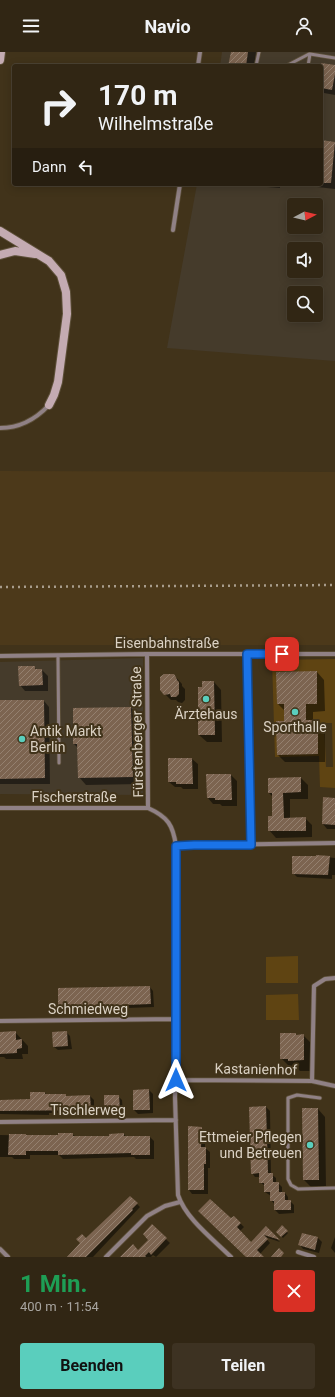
<!DOCTYPE html>
<html lang="de">
<head>
<meta charset="utf-8">
<style>
  :root { --surface:#312614; --page:#3d3222; --text:#f1f3f6; --muted:#a8a5a0; --line:#4c4334; --accent:#5acebd }
  body { margin:0; font-family:Roboto,sans-serif; background:var(--page); color:var(--text); height:100vh; display:flex; flex-direction:column; font-size:15px; white-space:nowrap }
  * { box-sizing:border-box; margin:0 }
  p { font-size:13px; color:var(--muted) }
  .icon { flex:none; width:22px; height:22px; fill:none; stroke:currentColor; stroke-width:2; stroke-linecap:round; stroke-linejoin:round }
  .map { position:relative; height:1205px; overflow:hidden }
  .side { display:flex; flex-direction:column; background:var(--surface); flex:1 }
  .side>* { flex:none }
  .banner { position:absolute; left:12px; top:12px; width:311px; height:122px; border-radius:4px; box-shadow:0 2px 10px #0003,0 0 0 1px var(--line); background:#312614; color:var(--text); overflow:hidden }
  .needle { width:26px; rotate:83deg }
  .buttons { position:absolute; left:287px; top:146px; display:grid; gap:8px }
  .buttons a { display:grid; place-items:center; width:36px; height:36px; border-radius:4px; background:var(--surface); box-shadow:0 2px 10px #0003,0 0 0 1px var(--line); font-size:20px }
  .pin { position:absolute; display:grid; place-items:center; width:34px; height:34px; color:#fff; margin:-17px; border-radius:8px; box-shadow:0 2px 6px #0006 }
  .me { position:absolute; width:44px; margin:-22px; rotate:0deg; stroke-linejoin:round; filter:drop-shadow(0 0 3px #0008) }
  .turn { display:flex; align-items:center; gap:14px; height:84px; padding:0 20px; font-size:18px }
  .turn .icon { width:52px; height:52px; stroke-width:2.5 }
  .turn b { display:block; font-size:28px; line-height:34px }
  .then { display:flex; align-items:center; height:38px; padding:0 20px; background:#0003; gap:8px; font-size:15px }
  .round { display:grid; place-items:center; flex:none; width:42px; height:42px; border-radius:4px; background:var(--page) }
  .overview { display:flex; align-items:center; justify-content:space-between; height:68px; padding:0 20px }
  h1 { font-size:24px; font-weight:700; line-height:30px; color:#1e9e55 }
  .action { display:flex; gap:8px; margin-top:auto; padding:8px 20px }
  .action a { flex:1; height:46px; border-radius:4px; background:var(--accent); color:#111; font-size:16px; font-weight:700; line-height:46px; text-align:center }
  .action a+a { background:var(--page); color:var(--text) }
  header { display:flex; justify-content:space-between; align-items:center; height:52px; padding:0 20px; background:var(--surface); font-size:18px; font-weight:700 }
  .map>svg:first-child { display:block }
</style>
</head>
<body>
<header><svg class="icon" aria-label="menu" viewBox="0 0 24 24"><path d="M4 6h16M4 12h16M4 18h16"/></svg>Navio<svg class="icon" aria-label="person" viewBox="0 0 24 24"><circle cx="12" cy="8" r="4"/><path d="M4 21q1-7 8-7t8 7"/></svg></header>
<div class="map">
<svg width="335" height="1205" viewBox="0 0 335 1205">
  <defs>
    <pattern id="building-hatch" width="6" height="6" patternUnits="userSpaceOnUse"><rect width="6" height="6" fill="#7c6450"/><path d="M-1 1l2-2M0 6l6-6M5 7l2-2" fill="none" stroke="#94806f"/></pattern>
  </defs>
  <rect width="100%" height="100%" fill="#41331a"/>
  <path fill="#453b2b" fill-rule="evenodd" d="M222,0H335V309L167,296L197,132H321V14H220ZM294,153H316V175H294ZM294,197H316V219H294ZM294,241H316V263H294Z
    M143,606V743L0,742V610Z"/>
  <path fill="#4c391a" d="M0,419L335,420V593H0Z"/>
  <path fill="#5f4412" fill-rule="evenodd" d="M335,607V736L320,735L319,704L275,705L272,608ZM324,671H332L333,715H326Z
    M298,904V931H266V905Z
    M298,942L299,968H266V943Z"/>
  <path fill="#0007" d="M232,0H256L254,14H229Z
    M335,14V43L324,41L321,38V17Z
    M321,89L335,91V137L317,135L314,132H321Z
    M239,132H280V136L240,133Z
    M34,615L37,618H42L48,624V639H25L20,633Z
    M317,620L324,628L325,659L313,660V669H317L325,677V710H285L278,703L285,670V659L278,652Z
    M174,623L182,632V634L185,637V648L182,651L178,650L176,648H171L165,642Z
    M214,630L221,638L222,690H207L199,683V671L195,667L199,661L203,636Z
    M0,649H44L49,655L50,732H0Z
    M131,656L139,664L140,732L86,733L79,725L78,696L74,692V657Z
    M169,707H192L198,712V737H183L181,735H175L169,730Z
    M207,723H231L237,729V754H222L220,752H213L208,746Z
    M301,726L308,733V747H290V766H305L312,773V785L276,786L269,778L273,765V745L269,741Z
    M335,747V777H327L323,772Z
    M317,804L335,806V823H332V827L297,825L293,821Z
    M150,935L153,939L154,955L102,957V960H91L89,959H63L59,955Z
    M0,980H15L28,994V1002H22L23,1007H6L4,1005H0Z
    M66,980L70,984L72,997L58,998L54,995Z
    M295,982L297,984L303,983L314,994L315,1019H300L298,1017H292L281,1006Z
    M149,1038L153,1042V1061L138,1062L134,1058Z
    M45,1041L47,1043H65L67,1045L90,1044L94,1048V1061H49V1063L0,1062V1049L31,1048Z
    M118,1044L122,1048L123,1062H114L105,1055Z
    M266,1055L270,1059L271,1122L276,1126V1131H278L282,1135V1141H285L288,1145V1149H290L294,1153V1161L279,1162L275,1158V1153L271,1148V1144L265,1140V1134L260,1130V1125H255L252,1121Z
    M318,1057L325,1065L326,1136H312L304,1128Z
    M201,1076L205,1080V1096L210,1100V1116H208V1142H192L189,1138Z
    M72,1082L76,1085H110L124,1082L126,1085H150L154,1089V1107H136L134,1105L63,1107L59,1103H30V1107H14L12,1105H0V1083L59,1084Z
    M130,1145L140,1155L93,1205H68Z
    M234,1165L244,1175L240,1179L251,1191L266,1176L280,1190L265,1185L270,1191L260,1202L263,1205H247L231,1168Z
    M152,1174L170,1191L156,1205L153,1203L151,1205H122L138,1199L150,1188Z
    M282,1175L288,1181L283,1186L277,1180Z
    M303,1182L318,1186L322,1190L319,1201L303,1197L300,1193Z
    M335,1185V1201L331,1196Z"/>
  <path fill="url(#building-hatch)" d="M231,0H248L246,14H228Z
    M321,11L335,13V22L332,38L321,36Z
    M321,88L335,90L331,131H321Z
    M18,614H35V617H42L43,633L19,634Z
    M317,619V652H306V668H318V702L277,703L276,669H284V652H277L276,620Z
    M164,622H174L176,625L177,628L179,630V642L176,645H171L170,642L164,643L160,638V625Z
    M202,629H214L215,683H198V667H194V660H198V635H202Z
    M0,648H44L45,726L0,727Z
    M131,655L133,725L78,726L77,692H73V656Z
    M168,706H192L193,732H176V730H168Z
    M206,722H231L232,748H215V746H207Z
    M301,725V740L283,741L284,766L306,765V779H268V764H272V741H268V726Z
    M323,745L335,746V773L322,772Z
    M316,803L330,804L328,823L292,822V804H316Z
    M150,934L151,952L99,954V957H86V955H58V936Z
    M16,979V988L22,987V996L17,997V1001L0,1002V980Z
    M67,979L68,994L53,995L52,980Z
    M280,981H296V983L304,982V1008L288,1009V1007H280Z
    M149,1037L150,1058H133V1038Z
    M30,1040H45V1042H66V1044L90,1043L91,1058L0,1059V1048L30,1047Z
    M104,1043H119L120,1058L109,1059V1056H104Z
    M266,1054L268,1121H273V1130H279V1140H285V1148H291V1158H274V1149H270V1140H264V1131H259V1121L251,1122L249,1055Z
    M302,1056H318L319,1128H303Z
    M188,1074L202,1075L201,1095H206V1112H204V1138H188Z
    M58,1081H73V1084H109V1082L124,1081V1084H150V1103H131V1101L58,1103V1099H26V1103H8L9,1082H26V1083H58Z
    M130,1144L138,1151L132,1157L133,1158L86,1205H67L80,1191L76,1187L82,1182L86,1186Z
    M210,1147L231,1166L234,1164L241,1171L237,1175L251,1190L266,1174L280,1188L264,1183L268,1187L257,1198L264,1205H246L198,1159Z
    M152,1172L167,1186L151,1203L149,1200L145,1204L146,1205H120L133,1192L138,1198L148,1188L143,1182Z
    M282,1173L288,1179L281,1185L276,1180Z
    M302,1181L318,1185L315,1198L298,1193Z
    M279,1196L284,1201L281,1205H271Z"/>
  <g fill="none" stroke-linecap="round" stroke-linejoin="round">
    <g stroke="#5d5039" stroke-width="4.5">
      <path id="lane" d="M256,14L259,0
        M286,14L309,2
        M308,14L310,2L335,6
        M247,602L251,793
        M58,604L59,711
        M320,1046L297,1043L288,1046V1127L291,1133L298,1137L335,1136"/>
    </g>
    <g stroke="#5d5039" stroke-width="5.5">
      <path id="street" d="M198,14L200,0
        M173,178L180,132
        M0,376C20,376 35,368 49,353
        M147,602L148,756C168,765 173,773 176,794L177,967L175,1045L178,1143C186,1167 213,1187 231,1205
        M0,604L147,602H335
        M0,756H148
        M176,794L194,793L335,791
        M0,969L177,967
        M176,1028L312,1029L335,1034
        M312,1029L314,934L325,927L335,926
        M0,1070L176,1068
        M0,1197L8,1205
        M298,1200L314,1205
        M106,1205L147,1164L165,1154L180,1150"/>
    </g>
    <g stroke="#5d5039" stroke-width="10">
      <path id="secondary" d="M0,8L1,0
        M0,179L49,209L61,223L66,240L67,262L58,330L54,343L49,353
        M0,203L15,199L35,202"/>
    </g>
    <use href="#lane" stroke="#908185" stroke-width="3"/>
    <use href="#street" stroke="#908185" stroke-width="4"/>
    <use href="#secondary" stroke="#c4abb2" stroke-width="8"/>
    <path stroke="#a89d8c" stroke-width="2.5" stroke-dasharray="2 4" stroke-linecap="butt" d="M0,535L335,533"/>
  </g>
  <g fill="none" stroke-linecap="round" stroke-linejoin="round">
    <g stroke="#114b97" stroke-width="10">
      <path id="route" d="M176,1028V794L194,793H251L247,602H282"/>
    </g>
    <use href="#route" stroke="#1a73e8" stroke-width="7"/>
  </g>
  <g fill="#5acebd" stroke="#41331a" stroke-width="1.5">
    <circle cx="206" cy="647" r="4"/>
    <circle cx="295" cy="660" r="4"/>
    <circle cx="22" cy="687" r="4"/>
    <circle cx="310" cy="1093" r="4"/>
  </g>
  <g text-anchor="middle" dominant-baseline="central" stroke-width="4" stroke-linejoin="round" paint-order="stroke">
    <g font-size="14" fill="#dbd2c4" stroke="#41331a">
      <text x="167" y="591">Eisenbahnstraße</text>
      <text transform="translate(137 680) rotate(-91)">Fürstenberger Straße</text>
      <text x="74" y="745">Fischerstraße</text>
      <text x="88" y="957">Schmiedweg</text>
      <text transform="translate(256 1017) rotate(1)">Kastanienhof</text>
      <text x="88" y="1058">Tischlerweg</text>
    </g>
    <g font-size="14" fill="#dbd2c4" stroke="#41331a">
      <text x="206" y="662">Ärztehaus</text>
      <text x="295" y="675">Sporthalle</text>
      <text x="30" y="679" text-anchor="start">Antik Markt<tspan x="30" dy="16">Berlin</tspan></text>
      <text x="302" y="1085" text-anchor="end">Ettmeier Pflegen<tspan x="302" dy="16">und Betreuen</tspan></text>
    </g>
  </g>
</svg>
<div class="buttons">
<a><svg class="needle" viewBox="-14 -14 28 28"><path d="M0-13l5 13h-10z" fill="#e53935"/><path d="M0 13l5-13h-10z" fill="#a8a5a0"/></svg></a>
<a><svg class="icon" aria-label="sound" viewBox="0 0 24 24"><path d="M4 9h4l5-4v14l-5-4H4zM17 9q2 3 0 6"/></svg></a>
<a><svg class="icon" aria-label="search" viewBox="0 0 24 24"><circle cx="10" cy="10" r="6"/><path d="M15 15l6 6"/></svg></a>
</div>
<div class="pin" style="left:282px;top:602px;background:#d93025"><svg class="icon" aria-label="arrive" viewBox="0 0 24 24"><path d="M6 21V4h12l-3 4 3 4H6"/></svg></div>
<svg class="me" style="left:176px;top:1028px" viewBox="-20 -20 40 40"><path d="M0-17L14 15 0 8-14 15z" fill="#1a73e8" stroke="#fff" stroke-width="4"/></svg>
<div class="banner">
<div class="turn"><svg class="icon" aria-label="right" viewBox="0 0 24 24"><path d="M7 20v-9h11M14 6l5 5-5 5"/></svg><div><b>170 m</b>Wilhelmstraße</div></div>
<div class="then">Dann<svg class="icon" aria-label="left" viewBox="0 0 24 24"><path d="M17 20v-9H6M10 6l-5 5 5 5"/></svg></div>
</div>
</div>
<section class="side">
<div class="overview"><div><h1>1 Min.</h1><p>400 m · 11:54</p></div><a class="round" style="background:#d93025;color:#fff"><svg class="icon" aria-label="close" viewBox="0 0 24 24"><path d="M6 6l12 12M18 6L6 18"/></svg></a></div>
<div class="action"><a>Beenden</a><a>Teilen</a></div>
</section>
</body>
</html>
